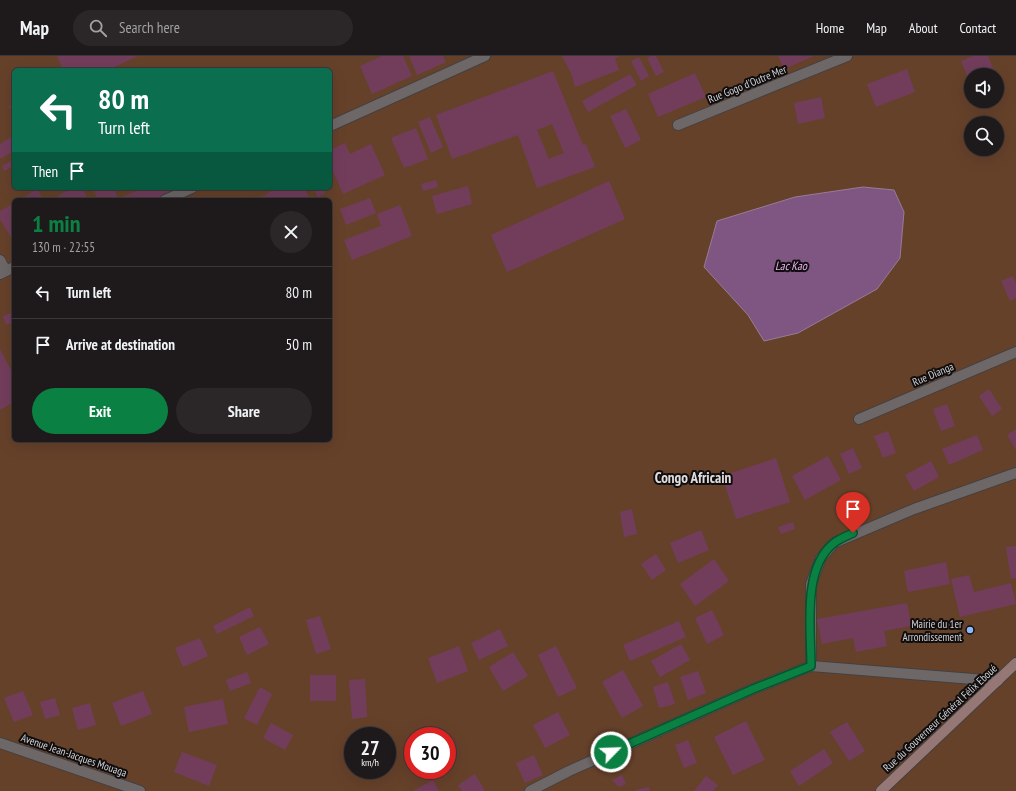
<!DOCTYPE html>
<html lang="en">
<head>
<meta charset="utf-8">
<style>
  :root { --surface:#1e1a1b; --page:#2b2728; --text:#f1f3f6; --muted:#a1a1a3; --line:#3c383a; --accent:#0b8043 }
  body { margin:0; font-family:"PT Sans Narrow",sans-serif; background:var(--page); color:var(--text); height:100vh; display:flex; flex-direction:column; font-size:15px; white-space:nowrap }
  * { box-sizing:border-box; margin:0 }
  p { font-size:13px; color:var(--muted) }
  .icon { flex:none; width:22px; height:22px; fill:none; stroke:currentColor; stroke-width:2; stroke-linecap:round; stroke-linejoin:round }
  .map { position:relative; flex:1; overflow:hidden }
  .drawer { position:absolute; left:12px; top:142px; width:320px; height:244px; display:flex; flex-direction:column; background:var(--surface); border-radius:6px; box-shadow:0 4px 16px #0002,0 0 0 1px var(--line) }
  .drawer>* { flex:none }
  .top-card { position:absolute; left:12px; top:12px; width:320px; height:122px; border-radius:6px; box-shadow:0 4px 16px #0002,0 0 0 1px var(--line); background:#0b6e4f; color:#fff; overflow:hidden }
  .fabs { position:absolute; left:964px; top:12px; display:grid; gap:8px }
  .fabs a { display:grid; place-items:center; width:40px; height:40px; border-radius:50%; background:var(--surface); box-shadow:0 4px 16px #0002,0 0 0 1px var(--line); font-size:20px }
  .speed { position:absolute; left:344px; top:671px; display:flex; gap:8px; font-size:20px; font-weight:700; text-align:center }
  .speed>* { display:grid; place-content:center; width:52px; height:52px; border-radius:50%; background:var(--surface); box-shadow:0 4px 16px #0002,0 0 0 1px var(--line); line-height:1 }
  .speed small { font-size:10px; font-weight:400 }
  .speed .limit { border:6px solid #d22; background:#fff; color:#111 }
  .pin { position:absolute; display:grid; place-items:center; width:34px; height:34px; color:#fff; margin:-41px -17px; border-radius:50% 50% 50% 0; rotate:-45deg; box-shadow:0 0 4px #0007 }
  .pin .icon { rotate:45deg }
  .me { position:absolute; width:44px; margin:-22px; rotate:66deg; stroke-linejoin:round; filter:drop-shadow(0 0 3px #0008) }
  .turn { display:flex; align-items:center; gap:14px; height:84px; padding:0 20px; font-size:18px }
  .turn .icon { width:52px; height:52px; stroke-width:2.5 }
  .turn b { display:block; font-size:28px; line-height:34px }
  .then { display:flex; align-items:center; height:38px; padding:0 20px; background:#0003; gap:8px; font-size:15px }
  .round { display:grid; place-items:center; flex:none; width:42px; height:42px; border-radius:21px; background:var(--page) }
  .headline { display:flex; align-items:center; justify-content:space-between; height:68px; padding:0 20px }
  h1 { font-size:24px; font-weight:700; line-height:30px; color:var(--accent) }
  .button { display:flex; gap:8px; margin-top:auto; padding:8px 20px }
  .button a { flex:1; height:46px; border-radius:24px; background:var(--accent); color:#fff; font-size:16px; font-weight:700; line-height:46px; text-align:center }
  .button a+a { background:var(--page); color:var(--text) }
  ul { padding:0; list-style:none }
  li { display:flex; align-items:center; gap:12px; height:52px; padding:0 20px; border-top:1px solid var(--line) }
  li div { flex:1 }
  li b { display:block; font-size:15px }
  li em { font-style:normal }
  header { display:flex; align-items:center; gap:24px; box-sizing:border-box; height:56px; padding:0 20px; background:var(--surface); border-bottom:1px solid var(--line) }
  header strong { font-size:19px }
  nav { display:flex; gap:22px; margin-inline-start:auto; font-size:14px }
  .search { width:280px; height:36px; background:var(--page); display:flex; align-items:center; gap:10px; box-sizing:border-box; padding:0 14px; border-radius:22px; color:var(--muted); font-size:15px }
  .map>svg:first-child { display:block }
</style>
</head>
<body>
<header>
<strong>Map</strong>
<div class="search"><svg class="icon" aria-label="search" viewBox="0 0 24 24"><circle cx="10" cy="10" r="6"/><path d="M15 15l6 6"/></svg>Search here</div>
<nav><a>Home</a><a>Map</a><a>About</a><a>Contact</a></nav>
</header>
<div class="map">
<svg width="1016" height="735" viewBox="0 0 1016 735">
  <rect width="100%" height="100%" fill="#282324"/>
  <path fill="#66412a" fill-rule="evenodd" d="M0,0H1016V735H0ZM14,14H330V132H14ZM971,19H997V45H971ZM971,67H997V93H971ZM14,144H330V384H14ZM353,680H387V714H353ZM413,680H447V714H413Z"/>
  <path fill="#7e5681" stroke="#987b99" d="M863,131L894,134L904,156L900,202L877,233L798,277L764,285L748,259L704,211L717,165L795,141Z"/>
  <path fill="#723d5b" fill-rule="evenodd" d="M57,0H138L108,14H63Z
    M382,0H403L412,20L372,38L360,10Z
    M409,0H443L446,6L417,19Z
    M562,0H620L615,2L619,14L575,31L571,17Z
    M651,0H656L664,16L656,20L647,2Z
    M778,0H814L784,13Z
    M973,0H988L996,19H971V29L961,5Z
    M639,1L649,20L641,25L631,5Z
    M907,13L915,36L876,51L867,28Z
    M553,15L583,89L586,88L595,111L537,132L518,79L452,103L436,59ZM552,68L564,97L549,103L537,74Z
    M695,17L706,41L658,61L648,38Z
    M630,18L637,29L588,56L582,45Z
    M821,41L825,62L798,68L794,47Z
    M14,47V59L9,50Z
    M626,53L641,84L625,92L610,60Z
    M430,61L443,91L431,97L418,66Z
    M416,72L428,103L404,112L391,82Z
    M14,79V95L0,103V88Z
    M345,87L350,98L371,88L385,119L343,138L330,109V94Z
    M14,103V110L4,115L2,110Z
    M436,124L438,131L423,135L421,128Z
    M609,125L625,163L507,216L491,179Z
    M468,130L472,148L437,158L432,140Z
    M71,132H82L89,144H56L55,142Z
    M93,132H114L118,143L143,132H183L156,144H98Z
    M277,132H304L311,144H263L261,141Z
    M313,132H323L325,137L318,141Z
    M37,133L44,144H19Z
    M244,140L246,144H235Z
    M370,142L376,157L346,169L340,153Z
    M14,147V187L0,163V155Z
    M400,149L412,180L352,204L344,184L381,170L377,158Z
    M1013,220L1016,228V242L1010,245L1001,225Z
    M14,256V266L6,269L3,260Z
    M0,293L14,320V346L0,354Z
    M989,333L1002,353L992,360L979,340Z
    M947,348L955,370L941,375L933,353Z
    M1016,373V394L1007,379Z
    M888,375L896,397L883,402L874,380Z
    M977,379L983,394L949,409L942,393Z
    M853,392L862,412L849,418L840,398Z
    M828,400L841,424L805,444L792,420Z
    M776,402L790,446L736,463L722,420Z
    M931,405L939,421L914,435L905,419Z
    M632,453L637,478L624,481L620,456Z
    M793,466L795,473L781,478L778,471Z
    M701,474L709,494L678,507L670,487Z
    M1016,490V522L1011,523L1006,491Z
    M656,498L666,514L652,524L641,508Z
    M714,503L729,525L695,550L680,528Z
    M946,506L950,528L908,536L904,515Z
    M969,519L974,536L1011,527L1016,548L960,561L951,523Z
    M907,547L911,570L884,575L887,590L856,596L853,582L822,588L817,563Z
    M250,551L254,560L217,578L213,570Z
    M712,554L724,579L707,588L695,562Z
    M320,560L331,593L316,598L306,564Z
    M679,565L686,581L630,605L623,589Z
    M260,571L269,588L247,599L239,581Z
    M500,573L508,590L479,604L471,587Z
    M200,582L208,600L183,611L175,592Z
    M681,588L690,604L660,621L651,605Z
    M459,590L468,615L437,627L428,602Z
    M556,590L577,632L558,641L538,599Z
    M513,596L528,620L503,635L489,611Z
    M623,614L643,650L622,662L602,626Z
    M698,615L706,637L688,644L680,621Z
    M247,616L251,627L230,635L226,624Z
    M310,619H336V645H310Z
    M365,623L367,661L352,663L349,624Z
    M668,626L675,648L659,652L653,631Z
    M260,631L272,638L257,669L244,662Z
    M23,635L33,659L14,666L4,642Z
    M143,635L152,658L121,670L112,647Z
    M55,642L60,659L45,663L40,646Z
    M223,643L228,668L189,676L184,651Z
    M90,647L96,669L78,674L72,652Z
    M558,656L570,679L545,692L533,669Z
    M746,665L765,704L733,719L714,681Z
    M847,666L865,695L849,705L830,676Z
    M271,667L293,679L285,694L263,682Z
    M688,684L697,707L684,712L675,689Z
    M824,693L833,707L799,730L790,715Z
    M182,696L217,709L209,730L174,716Z
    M534,699L543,719L525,727L516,707Z
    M475,718L485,735H462L458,729Z
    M622,719L626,728L619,731L612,724Z
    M706,720L718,729L713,735H694Z
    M433,724L439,735H413Z
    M649,731L650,735H636L635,734Z"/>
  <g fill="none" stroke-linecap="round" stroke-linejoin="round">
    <g stroke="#444040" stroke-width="12">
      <path id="minor" d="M678,69L847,0
        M0,204L6,215
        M859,363L1016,296
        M811,610V528L821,502L834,487L914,453L1016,417
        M0,687L140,735
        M530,735L569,715L753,633L811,610L998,625"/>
    </g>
    <g stroke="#444040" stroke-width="12">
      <path id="tertiary" d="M330,70L485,0
        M165,144L192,132
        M0,218L14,211"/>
    </g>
    <g stroke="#444040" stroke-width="12">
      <path id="secondary" d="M881,735L1016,607"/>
    </g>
    <use href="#minor" stroke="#6d6768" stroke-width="10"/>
    <use href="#tertiary" stroke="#6d6768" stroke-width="10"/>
    <use href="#secondary" stroke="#957875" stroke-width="10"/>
  </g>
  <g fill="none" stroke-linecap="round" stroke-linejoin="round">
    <g stroke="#07532c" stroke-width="10">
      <path id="route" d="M611,696L753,633L811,610C811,573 802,512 834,487C839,483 847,480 853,477"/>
    </g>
    <use href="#route" stroke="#0b8043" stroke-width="7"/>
  </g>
  <circle fill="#8eb9fd" stroke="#0f0d0e" stroke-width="1.5" cx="970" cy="574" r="4"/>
  <g text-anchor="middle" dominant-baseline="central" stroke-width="4" stroke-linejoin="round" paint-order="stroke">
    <g font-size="11" fill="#d4d1d2" stroke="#0f0d0e">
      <text transform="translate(747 28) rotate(-22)">Rue Gogo d'Outre Mer</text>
      <text transform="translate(933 318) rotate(-23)">Rue Dianga</text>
      <text transform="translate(940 662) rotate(-43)">Rue du Gouverneur Général Félix Eboué</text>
      <text transform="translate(74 699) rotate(19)">Avenue Jean-Jacques Mouaga</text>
    </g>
    <g font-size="11" fill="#d4d1d2" stroke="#0f0d0e" text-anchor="end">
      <text x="962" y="568">Mairie du 1er<tspan x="962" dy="13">Arrondissement</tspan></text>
    </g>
    <g font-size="12" font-style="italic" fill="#ecadef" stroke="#0f0d0e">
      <text x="791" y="209">Lac Kao</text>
    </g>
    <g font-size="15" font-weight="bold" fill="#e2dcdd" stroke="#0f0d0e">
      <text x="693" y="421">Congo Africain</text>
    </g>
  </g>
</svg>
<div class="fabs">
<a><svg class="icon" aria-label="sound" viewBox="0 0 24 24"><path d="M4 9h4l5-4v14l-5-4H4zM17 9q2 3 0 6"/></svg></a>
<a><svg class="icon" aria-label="search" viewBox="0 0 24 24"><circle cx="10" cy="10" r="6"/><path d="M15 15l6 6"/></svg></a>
</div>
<div class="speed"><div>27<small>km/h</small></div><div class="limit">30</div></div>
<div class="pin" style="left:853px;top:477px;background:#d93025"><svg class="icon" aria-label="arrive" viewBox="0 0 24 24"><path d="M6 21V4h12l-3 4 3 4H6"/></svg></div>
<svg class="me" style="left:611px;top:696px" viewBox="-20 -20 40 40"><circle r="17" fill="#0b8043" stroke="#fff" stroke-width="3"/><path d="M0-11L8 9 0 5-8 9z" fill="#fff"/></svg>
<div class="top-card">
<div class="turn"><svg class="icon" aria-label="left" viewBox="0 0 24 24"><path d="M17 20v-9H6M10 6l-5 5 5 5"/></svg><div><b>80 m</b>Turn left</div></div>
<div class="then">Then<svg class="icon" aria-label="arrive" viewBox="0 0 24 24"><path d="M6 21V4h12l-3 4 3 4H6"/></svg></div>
</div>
<section class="drawer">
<div class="headline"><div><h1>1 min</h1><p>130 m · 22:55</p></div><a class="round"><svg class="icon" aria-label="close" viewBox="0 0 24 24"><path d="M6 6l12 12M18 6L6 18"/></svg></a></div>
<ul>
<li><svg class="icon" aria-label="left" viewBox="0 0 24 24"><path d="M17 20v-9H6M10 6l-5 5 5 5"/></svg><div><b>Turn left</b></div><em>80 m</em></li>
<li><svg class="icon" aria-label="arrive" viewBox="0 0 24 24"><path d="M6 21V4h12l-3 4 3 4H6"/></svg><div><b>Arrive at destination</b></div><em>50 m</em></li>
</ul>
<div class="button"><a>Exit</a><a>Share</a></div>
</section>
</div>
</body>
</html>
